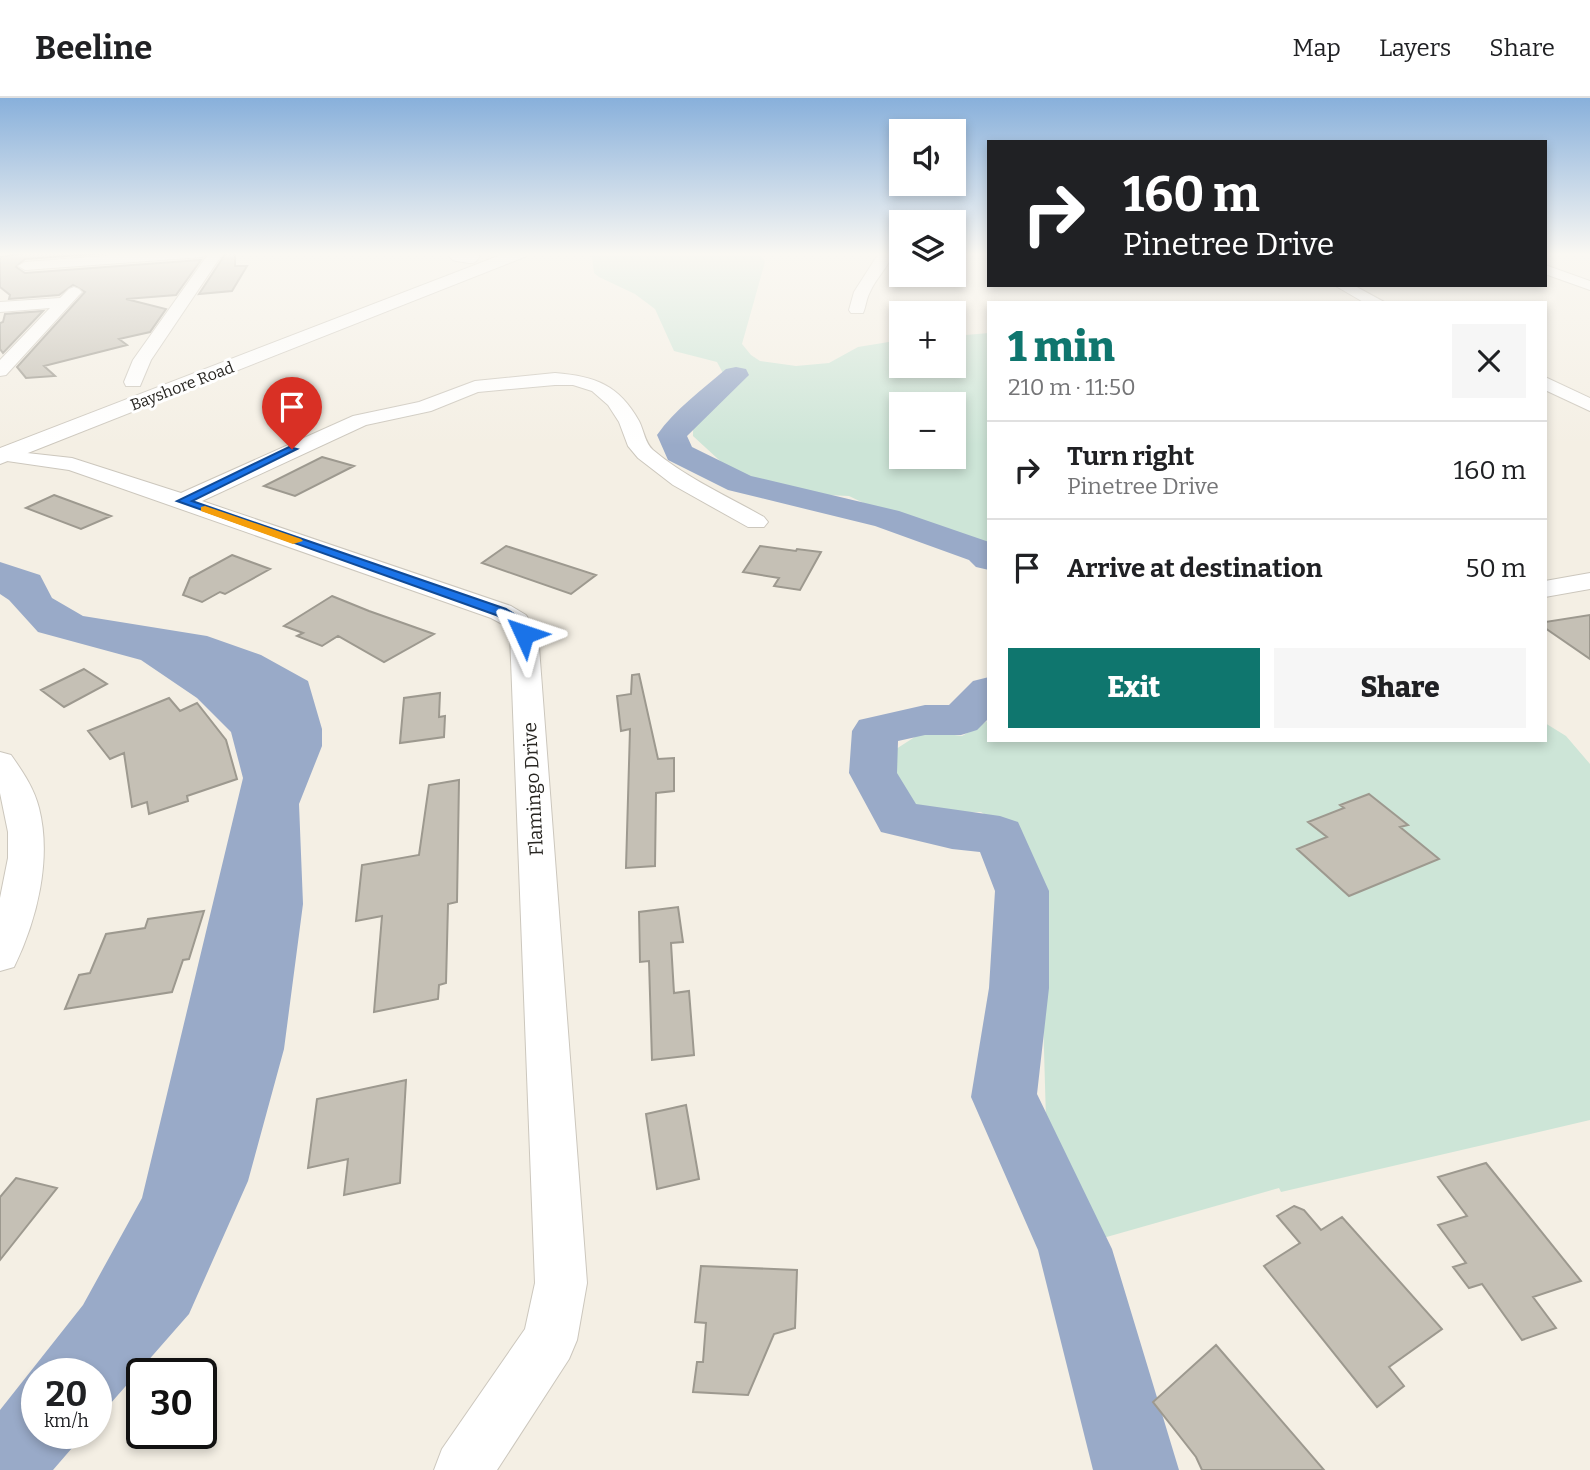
<!DOCTYPE html>
<html lang="en">
<head>
<meta charset="utf-8">
<style>
  :root { --surface:#fff; --page:#f6f6f6; --text:#202124; --muted:#757577; --line:#e0e0e0; --accent:#0f766e }
  body { margin:0; font-family:Bitter,serif; background:var(--page); color:var(--text); height:100vh; display:flex; flex-direction:column; font-size:26px; white-space:nowrap }
  * { box-sizing:border-box; margin:0 }
  p { font-size:23px; color:var(--muted) }
  .icon { flex:none; width:38px; height:38px; fill:none; stroke:currentColor; stroke-width:2; stroke-linecap:round; stroke-linejoin:round }
  .map { position:relative; flex:1; overflow:hidden }
  .panel { position:absolute; left:987px; top:203px; width:560px; height:441px; display:flex; flex-direction:column; background:var(--surface); border-radius:0px; box-shadow:0 4px 10px #0003 }
  .panel>* { flex:none }
  .hud { position:absolute; left:987px; top:42px; width:560px; height:147px; border-radius:0px; box-shadow:0 4px 10px #0003; background:#202124; color:#fff; overflow:hidden }
  .controls { position:absolute; left:889px; top:21px; display:grid; gap:14px }
  .controls a { display:grid; place-items:center; width:77px; height:77px; border-radius:0px; background:var(--surface); box-shadow:0 4px 10px #0003; font-size:35px }
  .speed { position:absolute; left:21px; top:1260px; display:flex; gap:14px; font-size:35px; font-weight:700; text-align:center }
  .speed>* { display:grid; place-content:center; width:91px; height:91px; border-radius:50%; background:var(--surface); box-shadow:0 4px 10px #0003; line-height:1 }
  .speed small { font-size:18px; font-weight:400 }
  .speed .limit { border:4px solid #111; border-radius:10px; background:#fff; color:#111 }
  .pin { position:absolute; display:grid; place-items:center; width:60px; height:60px; color:#fff; margin:-72px -30px; border-radius:50% 50% 50% 0; rotate:-45deg; box-shadow:0 0 7px #0007 }
  .pin .icon { rotate:45deg }
  .me { position:absolute; width:77px; margin:-38px; rotate:312deg; stroke-linejoin:round; filter:drop-shadow(0 0 5px #0008) }
  .turn { display:flex; align-items:center; gap:24px; height:147px; padding:0 21px; font-size:32px }
  .turn .icon { width:91px; height:91px; stroke-width:2.5 }
  .turn b { display:block; font-size:49px; line-height:60px }
  .round { display:grid; place-items:center; flex:none; width:74px; height:74px; border-radius:0px; background:var(--page) }
  .overview { display:flex; align-items:center; justify-content:space-between; height:119px; padding:0 21px }
  h1 { font-size:42px; font-weight:800; line-height:52px; color:var(--accent) }
  .action { display:flex; gap:14px; margin-top:auto; padding:14px 21px }
  .action a { flex:1; height:80px; border-radius:0px; background:var(--accent); color:#fff; font-size:28px; font-weight:800; line-height:80px; text-align:center }
  .action a+a { background:var(--page); color:var(--text) }
  ul { padding:0; list-style:none }
  li { display:flex; align-items:center; gap:21px; height:98px; padding:0 21px; border-top:2px solid var(--line) }
  li div { flex:1 }
  li b { display:block; font-size:26px }
  li em { font-style:normal }
  header { display:flex; align-items:center; gap:42px; box-sizing:border-box; height:98px; padding:0 35px; background:var(--surface); border-bottom:2px solid var(--line) }
  header strong { font-size:33px }
  nav { display:flex; gap:38px; margin-inline-start:auto; font-size:24px }
  .map>svg:first-child { display:block }
</style>
</head>
<body>
<header>
<strong>Beeline</strong>
<nav><a>Map</a><a>Layers</a><a>Share</a></nav>
</header>
<div class="map">
<svg width="1590" height="1372" viewBox="0 0 1590 1372">
  <rect width="100%" height="100%" fill="#f4efe4"/>
  <path fill="#cde5d7" fill-rule="evenodd" d="M584,155H760L765,164L742,246L751,257L760,263L796,268L829,265L858,249L901,242V268H954V238L989,235V465L849,398L804,396L731,373L693,338C692,313 714,305 732,292L717,264L674,253L655,211L635,196L599,179L594,175L592,159ZM901,306H954V359H901Z
    M989,622V642H1545V625L1566,638L1590,666V1022L1281,1094L1279,1090L1096,1142L1046,1022L1039,776L1007,731L981,714L926,715L890,687L893,653L924,633L962,638Z"/>
  <path fill="#99aac8" d="M0,464L40,477L52,500L83,518L207,538L261,557L308,583L322,631V648L299,706L303,806L284,951L248,1083L189,1216L96,1322V1276H37V1335H85L53,1372H0V1312L83,1207L142,1100L243,680L231,634L197,600L141,562L38,534L9,502L0,496Z"/>
  <g fill="none" stroke-linecap="round" stroke-linejoin="round">
    <path fill="#99aac8" fill-rule="evenodd" d="M736,269L746,271L749,277L687,338L692,349L751,378L899,413L989,444V472L976,469L969,462L875,428L728,392L668,362L657,337C675,311 702,292 726,271Z
      M989,579V620L977,632L961,637H925L898,643L897,675L916,706L1000,718L1018,724L1049,793V890L1037,996L1112,1151L1179,1372H1093L1038,1152L971,999L989,890L995,793L980,754L952,751L881,734L849,675L852,633L859,622L925,607H949L973,583Z"/>
  </g>
  <path fill="#c5c0b5" stroke="#9d998f" stroke-width="2" d="M25,155H109L25,161L16,169L25,175L201,162L176,197L126,201L166,211L150,234L119,241L127,247L44,268L55,278L26,280L17,269L85,194L73,187L59,197L9,201L10,197L0,189V159Z
    M226,155H235V168H247L232,193L199,196Z
    M43,213L3,255L0,251V225L3,224L5,216Z
    M322,359L354,368L295,398L264,388Z
    M54,397L111,418L81,431L26,410Z
    M506,448L596,477L571,496L482,465Z
    M760,448L796,453L797,451L821,454L800,492L774,488L779,480L743,474Z
    M232,457L270,471L225,496L220,494L202,504L183,497L190,480Z
    M332,498L369,513L434,536L384,564L338,538L322,548L297,538L303,535L284,528Z
    M1590,517V561L1545,530V524Z
    M84,571L107,586L64,609L41,592Z
    M639,576L658,661L674,660V693L656,695L655,768L626,770L630,631L621,633L617,598L631,596L632,577Z
    M440,595L439,619L445,618L444,639L400,645L404,600Z
    M169,600L180,613L197,605L226,642L237,681L187,698L188,703L149,716L147,704L132,709L124,655L110,661L88,633Z
    M459,682L457,804L448,806L446,885L439,887L438,901L374,914L382,818L356,823L362,767L419,757L429,687Z
    M1369,696L1408,727L1400,729L1439,761L1349,798L1297,751L1327,739L1308,724L1344,710L1340,707Z
    M678,809L683,844L671,845L674,895L689,893L694,957L652,962L649,863L640,864L639,814Z
    M204,813L189,861L183,862L172,894L65,911L79,877L90,875L106,836L145,830L148,821Z
    M406,982L400,1085L344,1097L348,1061L308,1070L317,1001Z
    M686,1007L699,1081L657,1091L646,1016Z
    M1486,1065L1581,1183L1533,1199L1556,1230L1522,1242L1482,1186L1469,1190L1453,1169L1466,1165L1438,1127L1467,1118L1438,1079Z
    M16,1080L57,1090L0,1162V1099Z
    M1294,1108L1304,1112L1321,1132L1342,1119L1442,1231L1389,1269L1404,1288L1377,1309L1264,1168L1300,1145L1277,1118Z
    M701,1168L797,1172L795,1230L774,1236L748,1297L693,1294L697,1264H703L706,1225L695,1224Z
    M1216,1247L1324,1372H1202L1196,1359L1153,1304Z"/>
  <g fill="none" stroke-linecap="round" stroke-linejoin="round">
    <g stroke="#ccc7bd" stroke-width="18">
      <path id="service" d="M457,155L471,157"/>
    </g>
    <g stroke="#ccc7bd" stroke-width="2">
      <path id="minor" d="M145,155H209L202,159L25,172L18,168L25,164Z
        M209,155H223L151,262L140,288H126L124,284L133,262Z
        M879,155H893C888,170 876,180 870,194C866,201 866,209 863,215H851L849,212L854,194Z
        M1545,167L1590,183V192L1545,176Z
        M1334,187H1353L1386,205H1365Z
        M74,189L79,191L82,194L79,197L6,277L0,278V262L50,210L0,214V204L60,200L69,191Z
        M555,275C595,278 619,287 639,323C644,333 645,345 653,352C686,380 727,398 764,419L768,424L764,429H748L673,387L638,360L628,348L619,324L608,307L592,293L573,287H555L478,294L431,313L366,327L202,403L511,508L526,517L538,536L587,1185L577,1242L569,1261L497,1372H434L442,1351L525,1231L535,1185L510,536L506,528L491,520L92,380L69,372L0,362V352L72,360L181,395L353,318L419,304L475,283Z
        M1545,279L1590,300V313L1545,292Z
        M1590,475V491L1545,499V483Z
        M0,654L11,657C23,674 34,690 39,710C52,761 37,822 14,869L0,873V800L8,760V734L0,695Z"/>
    </g>
    <g stroke="#ccc7bd" stroke-width="2">
      <path id="primary" d="M506,155H529L527,158L0,366V350Z"/>
    </g>
    <use href="#service" stroke="#fff" stroke-width="16"/>
    <use href="#minor" fill="#fff" fill-rule="evenodd"/>
    <use href="#primary" fill="#fff" fill-rule="evenodd"/>
  </g>
  <linearGradient id="sky" x2="0" y2="1"><stop stop-color="#88b0db"/><stop offset="0.45" stop-color="#faf8f3"/><stop offset="1" stop-color="#faf8f3" stop-opacity="0"/></linearGradient>
  <rect width="1590" height="347" fill="url(#sky)"/>
  <path fill="#1a73e8" stroke="#114b97" stroke-width="2" d="M289,349L297,351L192,403L506,511L520,520L530,536L528,538H519L511,526L496,517L177,403Z"/>
  <path fill="#f59e0b" d="M205,408L301,441L303,443L293,446L201,413V409Z"/>
  <g text-anchor="middle" dominant-baseline="central" stroke-width="6" stroke-linejoin="round" paint-order="stroke">
    <g font-size="16" fill="#272521" stroke="#fff">
      <text transform="translate(182 288) rotate(-21)">Bayshore Road</text>
    </g>
    <g font-size="19" fill="#272521" stroke="#fff">
      <text transform="translate(533 691) rotate(-93)">Flamingo Drive</text>
    </g>
  </g>
</svg>
<div class="controls">
<a><svg class="icon" aria-label="sound" viewBox="0 0 24 24"><path d="M4 9h4l5-4v14l-5-4H4zM17 9q2 3 0 6"/></svg></a>
<a><svg class="icon" aria-label="layers" viewBox="0 0 24 24"><path d="M12 4l9 5-9 5-9-5zM3 14l9 5 9-5"/></svg></a>
<a>+</a>
<a>−</a>
</div>
<div class="speed"><div>20<small>km/h</small></div><div class="limit">30</div></div>
<div class="pin" style="left:292px;top:351px;background:#d93025"><svg class="icon" aria-label="arrive" viewBox="0 0 24 24"><path d="M6 21V4h12l-3 4 3 4H6"/></svg></div>
<svg class="me" style="left:524px;top:536px" viewBox="-20 -20 40 40"><path d="M0-17L14 15 0 8-14 15z" fill="#1a73e8" stroke="#fff" stroke-width="4"/></svg>
<div class="hud">
<div class="turn"><svg class="icon" aria-label="right" viewBox="0 0 24 24"><path d="M7 20v-9h11M14 6l5 5-5 5"/></svg><div><b>160 m</b>Pinetree Drive</div></div>
</div>
<section class="panel">
<div class="overview"><div><h1>1 min</h1><p>210 m · 11:50</p></div><a class="round"><svg class="icon" aria-label="close" viewBox="0 0 24 24"><path d="M6 6l12 12M18 6L6 18"/></svg></a></div>
<ul>
<li><svg class="icon" aria-label="right" viewBox="0 0 24 24"><path d="M7 20v-9h11M14 6l5 5-5 5"/></svg><div><b>Turn right</b><p>Pinetree Drive</p></div><em>160 m</em></li>
<li><svg class="icon" aria-label="arrive" viewBox="0 0 24 24"><path d="M6 21V4h12l-3 4 3 4H6"/></svg><div><b>Arrive at destination</b></div><em>50 m</em></li>
</ul>
<div class="action"><a>Exit</a><a>Share</a></div>
</section>
</div>
</body>
</html>
